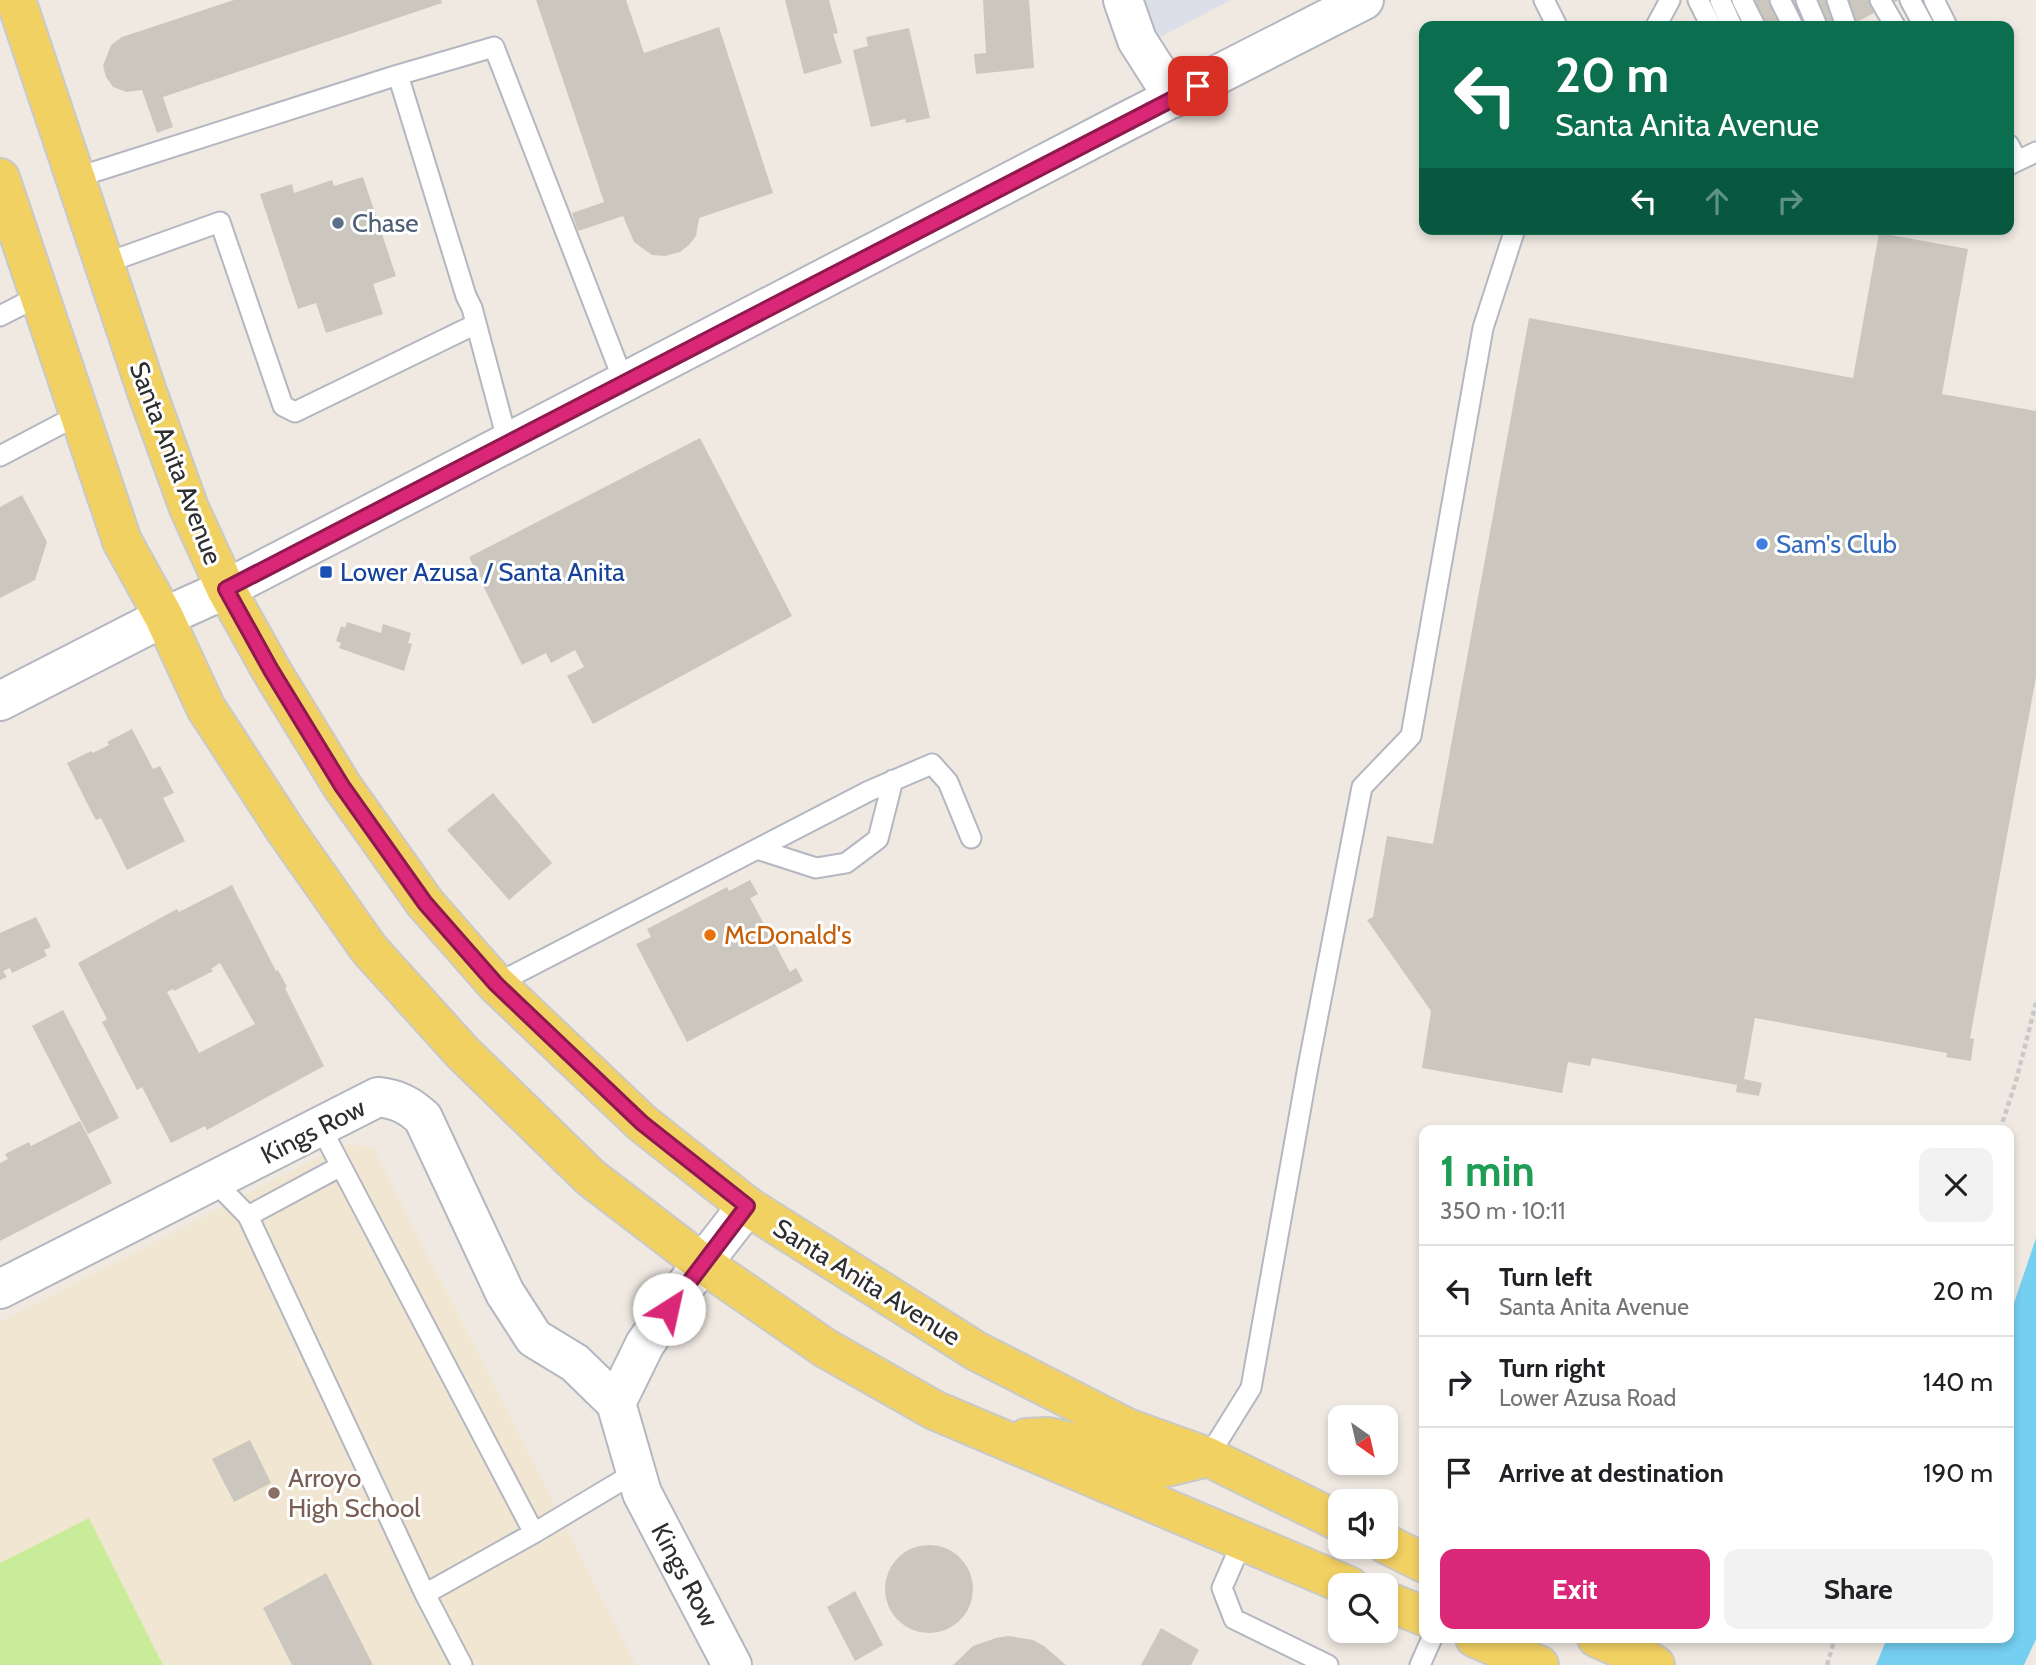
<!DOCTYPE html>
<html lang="en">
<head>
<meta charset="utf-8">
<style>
  :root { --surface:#fff; --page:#f2f2f2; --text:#202124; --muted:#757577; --line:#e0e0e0; --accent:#db2777 }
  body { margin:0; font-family:Cabin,sans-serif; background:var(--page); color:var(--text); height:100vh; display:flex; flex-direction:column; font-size:26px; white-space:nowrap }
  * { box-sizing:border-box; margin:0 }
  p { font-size:23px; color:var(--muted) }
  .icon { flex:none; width:38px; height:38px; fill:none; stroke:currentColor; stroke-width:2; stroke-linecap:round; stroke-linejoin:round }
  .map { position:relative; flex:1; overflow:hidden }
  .side { position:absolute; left:1419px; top:1125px; width:595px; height:518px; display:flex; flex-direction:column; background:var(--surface); border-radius:14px; box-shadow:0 4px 10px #0003 }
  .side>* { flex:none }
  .hud { position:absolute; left:1419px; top:21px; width:595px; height:214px; border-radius:14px; box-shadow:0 4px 10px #0003; background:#0b6e4f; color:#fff; overflow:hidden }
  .needle { width:46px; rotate:146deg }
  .controls { position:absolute; left:1328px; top:1405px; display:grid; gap:14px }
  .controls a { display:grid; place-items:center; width:70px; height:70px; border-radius:14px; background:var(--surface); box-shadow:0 4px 10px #0003; font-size:35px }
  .pin { position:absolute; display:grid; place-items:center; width:60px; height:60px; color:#fff; margin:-30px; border-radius:14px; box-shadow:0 4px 10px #0006 }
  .me { position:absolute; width:77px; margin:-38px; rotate:35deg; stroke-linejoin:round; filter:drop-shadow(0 0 5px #0008) }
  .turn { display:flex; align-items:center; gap:24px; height:147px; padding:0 21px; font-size:32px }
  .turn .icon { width:91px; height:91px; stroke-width:2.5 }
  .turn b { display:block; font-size:49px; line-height:60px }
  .lanes { display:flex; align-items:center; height:66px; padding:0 21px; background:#0003; justify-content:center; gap:35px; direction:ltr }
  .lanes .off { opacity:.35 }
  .round { display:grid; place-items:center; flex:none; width:74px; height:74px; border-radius:14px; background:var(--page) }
  .overview { display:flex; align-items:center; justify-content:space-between; height:119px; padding:0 21px }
  h1 { font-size:42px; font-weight:800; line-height:52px; color:#1e9e55 }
  .cta { display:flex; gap:14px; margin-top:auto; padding:14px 21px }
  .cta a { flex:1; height:80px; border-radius:14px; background:var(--accent); color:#fff; font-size:28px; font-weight:800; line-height:80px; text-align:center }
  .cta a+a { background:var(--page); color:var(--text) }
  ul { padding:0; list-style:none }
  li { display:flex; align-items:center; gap:21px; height:91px; padding:0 21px; border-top:2px solid var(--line) }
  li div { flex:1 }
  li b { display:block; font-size:26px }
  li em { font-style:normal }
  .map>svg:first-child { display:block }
</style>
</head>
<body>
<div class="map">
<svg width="2036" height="1665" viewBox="0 0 2036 1665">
  <rect width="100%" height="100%" fill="#efe9e1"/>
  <path fill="#f0e6d1" d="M344,1144L373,1147L636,1665H0V1322Z"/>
  <path fill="#dcdee8" d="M1142,0H1231L1141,47Z"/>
  <path fill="#c9ec9a" d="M89,1518L163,1665H0V1563Z"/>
  <path fill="#75cff0" d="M2036,1238V1639L2024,1665H1876L1887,1638H2009V1318Z"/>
  <path fill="#cbc7bf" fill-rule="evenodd" d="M234,0H441L442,3L163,97L173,127L157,133L142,90L127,92L113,87L106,77L103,66L111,45L122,37Z
    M536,0H626L644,53L719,27L773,193L699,218L696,236L689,245L680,252L665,256L652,255L634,242L623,216L578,231L572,213L604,202Z
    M785,0H829L838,33L833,34L842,63L804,74Z
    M983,0H1029L1034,68L976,74L974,54L986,53Z
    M1748,0H1899L1849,26H1728L1721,14Z
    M909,28L930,118L906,123L905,119L871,127L853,50L868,46L866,37Z
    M363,177L396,276L373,284L383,314L326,333L316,303L298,309L260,194L292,184L294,193L332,180L334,186Z
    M1879,233L1968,249L1942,394L2036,411V677L1970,1038L1974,1039L1971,1061L1946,1057L1947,1053L1755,1018L1744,1079L1762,1083L1759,1096L1736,1092L1737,1085L1592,1058L1590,1066L1568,1062L1562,1093L1422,1068L1431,1011L1367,920L1373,917L1387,836L1433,844L1529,318L1853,378Z
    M700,438L792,616L593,724L567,676L584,667L575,650L551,663L546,653L522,665L469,557Z
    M22,495L47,542L35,580L0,598V507Z
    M347,622L381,633L383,624L411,633L408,643L412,644L404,671L339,648L341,643L336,641L341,626L345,628Z
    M132,729L153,769L160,766L174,793L163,798L185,841L127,870L101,818L96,820L91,811L67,763L91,751L93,753L109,745L107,742Z
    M493,793L552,863L509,900L447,830Z
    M750,880L758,894L750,898L790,972L796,968L803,981L687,1042L636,944L651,937L647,929L727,887L729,891Z
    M232,885L276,971L278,970L287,987L285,988L324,1066L207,1130L205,1126L171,1143L142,1087L137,1090L102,1022L107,1019L78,963L177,909L179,912ZM220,963L255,1024L199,1053L167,992L173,989L174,991L213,971L211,969Z
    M36,917L51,947L44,950L47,956L12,973L10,968L3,971L7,977L0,980V933Z
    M63,1010L119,1118L88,1134L32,1026Z
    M80,1121L112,1183L0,1241V1163L8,1159L5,1154L29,1142L31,1146Z
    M250,1440L271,1483L234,1502L212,1459Z
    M885 1589a44 44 0 1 1 88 0a44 44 0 1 1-88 0Z
    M326,1573L373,1665H292L263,1608Z
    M855,1591L883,1645L855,1661L827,1607Z
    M1161,1628L1199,1650L1191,1665H1141Z
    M1008,1636L1033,1640L1044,1646L1066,1665H953L973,1646L996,1638Z"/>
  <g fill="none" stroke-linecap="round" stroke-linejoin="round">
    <g stroke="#b4b7c1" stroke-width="23">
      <path id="service" d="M1544,0L1557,26
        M1698,0L1711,26
        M1720,0L1732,26
        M1742,0L1755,26
        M1780,0L1793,26
        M1806,0L1817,26
        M1837,0L1846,26
        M1880,0L1895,26
        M1910,0L1924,26
        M1934,0L1947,26
        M1656,26L1670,0
        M398,75L494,47L624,382
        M2009,145L2017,161
        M2009,165L2036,152
        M75,178L398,75L466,296L472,308L508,443
        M103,264L220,222L283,406L295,412L476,324
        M0,316L39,296
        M0,456L78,415
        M757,849L816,868L846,863L878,839L893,780
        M496,984L869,791L932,764L948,782L971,838
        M321,1128L341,1166
        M214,1181L248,1216
        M1208,1457L1251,1388L1308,1067L1362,787L1411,736L1483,328L1515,229
        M1242,1542L1222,1588L1234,1619L1328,1665
        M425,1594L248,1216L341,1166L534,1533
        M462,1665L425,1594L534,1533L636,1472
        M1420,1665L1432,1638"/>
    </g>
    <g stroke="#b4b7c1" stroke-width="42">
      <path id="minor" d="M1123,0L1137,40L1174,98
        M0,1289L378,1097C397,1099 409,1105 423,1118L505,1293L534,1338L575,1363L616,1403
        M732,1665L642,1493L616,1403L645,1344L685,1286L747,1206"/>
    </g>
    <g stroke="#b4b7c1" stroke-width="42">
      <path id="secondary" d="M0,701L164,617L226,589L1123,123L1364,0"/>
    </g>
    <g stroke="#c9c9c9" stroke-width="42">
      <path id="primary" d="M16,0L147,392L189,508L226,589L271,670L342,786L425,903L496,984L642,1123L747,1206L976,1351L1127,1428L1208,1457L1340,1522
        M0,178L122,541L164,617L206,708L286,831L369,949L462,1052L590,1177L702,1263L825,1348L934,1410L1349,1586
        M1026,1438L1048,1437L1095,1447L1154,1470L1208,1457
        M1386,1544L1424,1563
        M1386,1601L1424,1616
        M1475,1638L1539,1665
        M1597,1638L1644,1658L1655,1665"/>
    </g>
    <path stroke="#c9c9c9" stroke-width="4.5" stroke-dasharray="5 3.5" stroke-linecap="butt" d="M2000,1130L2016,1081L2036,1003
      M1827,1665L1835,1638"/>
    <use href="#service" stroke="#fff" stroke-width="19"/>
    <use href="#minor" stroke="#fff" stroke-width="38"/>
    <use href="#secondary" stroke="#fff" stroke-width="38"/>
    <use href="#primary" stroke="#f2d163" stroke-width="38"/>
  </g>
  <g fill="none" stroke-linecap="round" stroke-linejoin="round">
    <g stroke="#8e194d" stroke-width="18">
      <path id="route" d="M669,1309L747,1206L642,1123L496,984L425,903L342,786L271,670L226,589L1198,86"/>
    </g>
    <use href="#route" stroke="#db2777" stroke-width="12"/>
  </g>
  <circle fill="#5c6f8a" stroke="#fff" stroke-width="2.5" cx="338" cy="223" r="7"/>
  <circle fill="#3f7fe0" stroke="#fff" stroke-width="2.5" cx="1762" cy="544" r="7"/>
  <rect fill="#1a4fb4" stroke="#fff" stroke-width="2.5" x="319" y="565" width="14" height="14" rx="3.5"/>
  <circle fill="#e8710a" stroke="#fff" stroke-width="2.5" cx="710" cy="935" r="7"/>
  <circle fill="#8d6e63" stroke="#fff" stroke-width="2.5" cx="274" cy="1493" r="7"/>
  <g text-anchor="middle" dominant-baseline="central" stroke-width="6" stroke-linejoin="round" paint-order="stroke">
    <g font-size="26" fill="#4e5e75" stroke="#fff" text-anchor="start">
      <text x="352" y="223">Chase</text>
    </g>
    <g font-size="26" fill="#2e2e2e" stroke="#fff">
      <text transform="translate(176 463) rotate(69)">Santa Anita Avenue</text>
      <text transform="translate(313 1131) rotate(-27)">Kings Row</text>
      <text transform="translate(867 1282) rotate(32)">Santa Anita Avenue</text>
      <text transform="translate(685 1575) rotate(62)">Kings Row</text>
    </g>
    <g font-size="26" fill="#366cbe" stroke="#fff" text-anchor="start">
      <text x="1776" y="544">Sam's Club</text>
    </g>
    <g font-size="26" fill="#164399" stroke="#fff" text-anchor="start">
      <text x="340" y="572">Lower Azusa / Santa Anita</text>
    </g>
    <g font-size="26" fill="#c56008" stroke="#fff" text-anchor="start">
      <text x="724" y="935">McDonald's</text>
    </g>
    <g font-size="26" fill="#785e54" stroke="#fff" text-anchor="start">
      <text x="288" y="1478">Arroyo<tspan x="288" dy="30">High School</tspan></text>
    </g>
  </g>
</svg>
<div class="controls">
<a><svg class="needle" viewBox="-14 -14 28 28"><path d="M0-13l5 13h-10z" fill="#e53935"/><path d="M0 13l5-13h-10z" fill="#757577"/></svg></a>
<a><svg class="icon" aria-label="sound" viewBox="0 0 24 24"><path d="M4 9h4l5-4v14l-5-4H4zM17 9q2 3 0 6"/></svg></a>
<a><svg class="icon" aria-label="search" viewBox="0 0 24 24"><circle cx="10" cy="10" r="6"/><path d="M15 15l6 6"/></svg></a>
</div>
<div class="pin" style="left:1198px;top:86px;background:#d93025"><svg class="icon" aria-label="arrive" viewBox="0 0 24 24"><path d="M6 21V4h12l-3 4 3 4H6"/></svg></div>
<svg class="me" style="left:669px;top:1309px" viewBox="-20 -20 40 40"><circle r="19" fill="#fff"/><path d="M0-13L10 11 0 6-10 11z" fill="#db2777"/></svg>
<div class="hud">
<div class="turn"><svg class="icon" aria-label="left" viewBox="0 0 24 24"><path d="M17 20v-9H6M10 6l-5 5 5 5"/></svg><div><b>20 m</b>Santa Anita Avenue</div></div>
<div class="lanes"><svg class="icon" aria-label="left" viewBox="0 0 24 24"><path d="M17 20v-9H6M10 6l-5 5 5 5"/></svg><svg class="icon off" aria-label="ahead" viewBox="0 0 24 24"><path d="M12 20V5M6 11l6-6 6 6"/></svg><svg class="icon off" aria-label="right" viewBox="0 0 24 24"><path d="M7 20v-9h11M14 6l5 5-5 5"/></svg></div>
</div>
<section class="side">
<div class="overview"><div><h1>1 min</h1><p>350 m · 10:11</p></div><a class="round"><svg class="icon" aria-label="close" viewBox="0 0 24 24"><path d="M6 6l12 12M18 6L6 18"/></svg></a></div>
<ul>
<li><svg class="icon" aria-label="left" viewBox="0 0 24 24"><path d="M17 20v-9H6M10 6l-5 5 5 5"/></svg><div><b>Turn left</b><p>Santa Anita Avenue</p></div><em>20 m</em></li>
<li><svg class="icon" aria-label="right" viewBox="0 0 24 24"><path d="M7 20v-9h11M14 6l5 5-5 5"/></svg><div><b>Turn right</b><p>Lower Azusa Road</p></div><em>140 m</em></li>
<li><svg class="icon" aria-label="arrive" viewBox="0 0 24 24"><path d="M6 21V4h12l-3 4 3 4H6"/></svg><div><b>Arrive at destination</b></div><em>190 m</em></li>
</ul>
<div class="cta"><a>Exit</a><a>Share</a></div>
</section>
</div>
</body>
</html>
